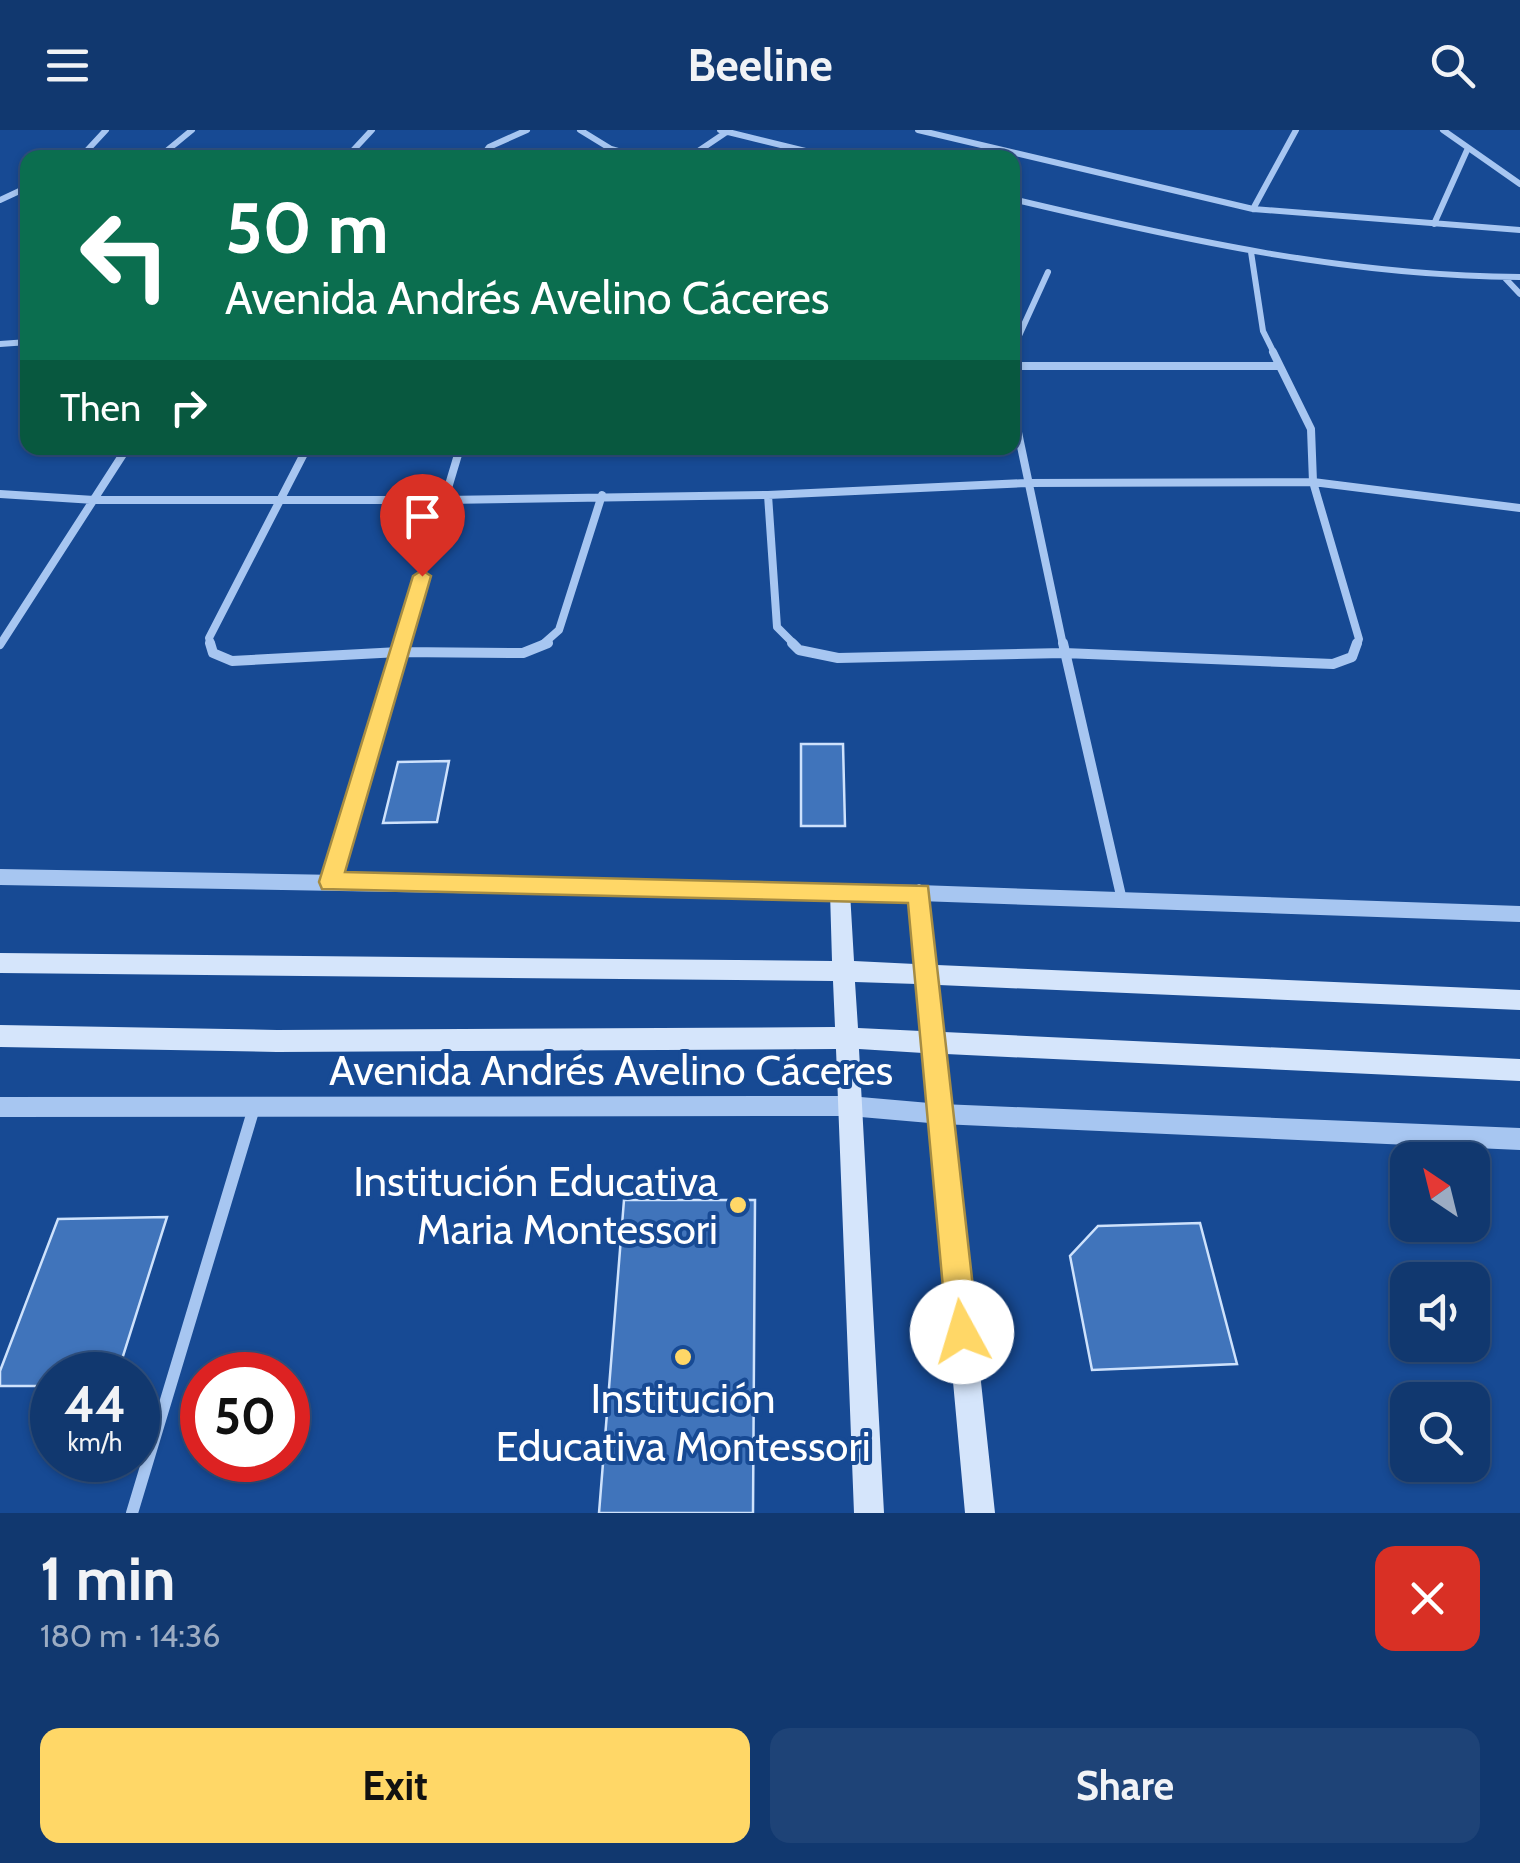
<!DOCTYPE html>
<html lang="en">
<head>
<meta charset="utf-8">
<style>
  :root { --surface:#11386f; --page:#1e4377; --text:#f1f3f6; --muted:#9cacc3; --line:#305282; --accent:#ffd767 }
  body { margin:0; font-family:Cabin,sans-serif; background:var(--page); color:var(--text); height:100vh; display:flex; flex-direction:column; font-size:38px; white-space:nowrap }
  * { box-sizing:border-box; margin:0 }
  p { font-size:32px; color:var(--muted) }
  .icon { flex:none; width:55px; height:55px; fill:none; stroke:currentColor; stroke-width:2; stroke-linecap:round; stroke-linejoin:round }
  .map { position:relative; height:1383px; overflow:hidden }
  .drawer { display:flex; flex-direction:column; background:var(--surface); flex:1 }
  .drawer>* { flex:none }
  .top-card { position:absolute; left:20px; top:20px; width:1000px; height:305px; border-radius:20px; box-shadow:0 2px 8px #0004,0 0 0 2px var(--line); background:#0b6e4f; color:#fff; overflow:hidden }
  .needle { width:65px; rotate:325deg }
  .buttons { position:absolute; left:1390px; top:1012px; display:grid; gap:20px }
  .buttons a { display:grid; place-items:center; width:100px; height:100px; border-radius:20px; background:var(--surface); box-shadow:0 2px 8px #0004,0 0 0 2px var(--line); font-size:50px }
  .speed { position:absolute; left:30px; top:1222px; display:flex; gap:20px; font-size:50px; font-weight:700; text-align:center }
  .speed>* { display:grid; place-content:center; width:130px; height:130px; border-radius:50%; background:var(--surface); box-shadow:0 2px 8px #0004,0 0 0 2px var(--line); line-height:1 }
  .speed small { font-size:25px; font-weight:400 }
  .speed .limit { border:15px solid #d22; background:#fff; color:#111 }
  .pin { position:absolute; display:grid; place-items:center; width:85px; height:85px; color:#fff; margin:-102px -42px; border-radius:50% 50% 50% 0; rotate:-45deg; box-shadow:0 0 10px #0007 }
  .pin .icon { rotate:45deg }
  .me { position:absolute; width:110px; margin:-55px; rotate:354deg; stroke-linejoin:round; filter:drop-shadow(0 0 8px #0008) }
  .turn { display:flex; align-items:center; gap:35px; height:210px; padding:0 40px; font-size:45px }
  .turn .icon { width:130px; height:130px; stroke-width:2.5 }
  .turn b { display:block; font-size:70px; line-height:85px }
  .then { display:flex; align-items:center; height:95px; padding:0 40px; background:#0003; gap:20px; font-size:38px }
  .round { display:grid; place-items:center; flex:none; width:105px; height:105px; border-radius:20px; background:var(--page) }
  .headline { display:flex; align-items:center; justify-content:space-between; height:170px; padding:0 40px }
  h1 { font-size:60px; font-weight:700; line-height:75px }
  .action { display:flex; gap:20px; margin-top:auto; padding:20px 40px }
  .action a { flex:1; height:115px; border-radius:20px; background:var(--accent); color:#111; font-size:40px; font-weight:700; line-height:115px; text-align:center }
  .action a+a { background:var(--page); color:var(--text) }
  header { display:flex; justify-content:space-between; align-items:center; height:130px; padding:0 40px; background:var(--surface); font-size:45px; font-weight:700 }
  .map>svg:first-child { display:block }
</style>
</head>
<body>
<header><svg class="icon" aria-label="menu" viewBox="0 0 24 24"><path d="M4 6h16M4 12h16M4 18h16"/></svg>Beeline<svg class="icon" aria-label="search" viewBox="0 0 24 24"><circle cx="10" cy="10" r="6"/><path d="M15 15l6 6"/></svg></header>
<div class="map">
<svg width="1520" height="1383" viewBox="0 0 1520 1383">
  <rect width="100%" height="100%" fill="#174a94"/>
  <path fill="#4074bb" stroke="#cee2fc" stroke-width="2.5" d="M801,614H843L845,696H801Z
    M449,631L437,692L383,693L398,632Z
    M624,1070H755L753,1383H599Z
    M167,1087L117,1245H52V1256H0V1241L58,1089Z
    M1200,1093L1237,1234L1092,1240L1070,1126L1098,1096Z"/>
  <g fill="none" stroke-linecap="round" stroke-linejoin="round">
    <path stroke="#a7c6f1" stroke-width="6" d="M580,0L611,19L642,28
      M720,0L834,28
      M918,0L1253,79L1520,100
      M1443,0L1520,54
      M80,28L106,0
      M158,28L192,0
      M346,28L372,0
      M481,28L489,17L527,0
      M688,28L728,1
      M1012,69C1180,109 1346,146 1520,147
      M0,70L28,57
      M1253,79L1296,0
      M1434,94L1468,18
      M1251,122L1263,201L1275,225
      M1505,148L1520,164
      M0,214L28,212
      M1012,221L1048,142"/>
    <path stroke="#a7c6f1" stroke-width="8" d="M1273,222L1311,299L1313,352L1359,509L1357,515
      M1012,236H1279
      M1012,274L1063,515
      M0,364L94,370H445L768,365L1026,353L1313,352L1520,378
      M768,365L777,497L795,515
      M0,515L127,318
      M211,515L209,508L307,318
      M401,515L460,318
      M542,515L559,500L602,365"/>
    <path stroke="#a7c6f1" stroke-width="10" d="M210,513L213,523L232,531L399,522L523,523L548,513
      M792,513L799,520L838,528L1064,523L1333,534L1352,527L1357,513
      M1063,513L1122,770
      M331,752L402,513"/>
    <path stroke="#a7c6f1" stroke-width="12" d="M132,1383L254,978"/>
    <path fill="#a7c6f1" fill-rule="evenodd" d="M0,739L919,755L1520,776V792L919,771L0,755Z
      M849,966L941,974L1520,998V1020L941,994L849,986L0,987V967Z"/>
    <path fill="#d5e5fb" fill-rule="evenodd" d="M840,753L847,756L850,762L854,831L915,834L909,763L912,757L919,754L926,757L929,763L937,835L1520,860V880L939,855L944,902L1520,929V951L946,924L995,1383H965L923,923L859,919L884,1383H854L836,919L277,922L0,917V895L277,900L835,897L833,851L0,843V823L832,831L830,762L833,756ZM855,852L917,854L921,901L858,898Z"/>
  </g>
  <path fill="#ffd767" stroke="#a68c43" stroke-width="2.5" d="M422,440L431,446L345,742L928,756L978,1202L973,1213L962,1217L951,1213L947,1202L908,773L322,759L319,752L413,446Z"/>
  <g fill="#ffd767" stroke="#174a94" stroke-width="4">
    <circle cx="738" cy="1075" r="10"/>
    <circle cx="683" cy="1227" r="10"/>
  </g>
  <g text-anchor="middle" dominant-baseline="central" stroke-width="8" stroke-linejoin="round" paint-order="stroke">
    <g font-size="42" fill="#fff" stroke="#174a94">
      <text x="611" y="940">Avenida Andrés Avelino Cáceres</text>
    </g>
    <g font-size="42" fill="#fff" stroke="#174a94" text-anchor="end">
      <text x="718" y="1051">Institución Educativa<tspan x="718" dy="48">Maria Montessori</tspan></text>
      <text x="683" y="1268" text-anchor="middle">Institución<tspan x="683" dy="48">Educativa Montessori</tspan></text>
    </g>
  </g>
</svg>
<div class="buttons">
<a><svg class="needle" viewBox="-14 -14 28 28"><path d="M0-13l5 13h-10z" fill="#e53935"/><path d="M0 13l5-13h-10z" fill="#9cacc3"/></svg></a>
<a><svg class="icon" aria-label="sound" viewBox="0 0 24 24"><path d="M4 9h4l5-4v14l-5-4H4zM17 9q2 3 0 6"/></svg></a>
<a><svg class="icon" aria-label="search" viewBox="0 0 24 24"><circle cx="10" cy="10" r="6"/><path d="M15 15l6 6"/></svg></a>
</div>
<div class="speed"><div>44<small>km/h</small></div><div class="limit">50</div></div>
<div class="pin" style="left:422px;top:446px;background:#d93025"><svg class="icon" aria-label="arrive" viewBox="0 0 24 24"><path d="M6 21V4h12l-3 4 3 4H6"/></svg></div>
<svg class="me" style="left:962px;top:1202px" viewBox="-20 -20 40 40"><circle r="19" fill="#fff"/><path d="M0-13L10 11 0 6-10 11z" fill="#ffd767"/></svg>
<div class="top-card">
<div class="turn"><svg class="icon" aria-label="left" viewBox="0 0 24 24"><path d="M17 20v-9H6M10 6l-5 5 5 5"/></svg><div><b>50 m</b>Avenida Andrés Avelino Cáceres</div></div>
<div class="then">Then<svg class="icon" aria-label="right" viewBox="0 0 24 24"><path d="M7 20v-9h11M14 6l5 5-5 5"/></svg></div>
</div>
</div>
<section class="drawer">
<div class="headline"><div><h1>1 min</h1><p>180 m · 14:36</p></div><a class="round" style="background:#d93025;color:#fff"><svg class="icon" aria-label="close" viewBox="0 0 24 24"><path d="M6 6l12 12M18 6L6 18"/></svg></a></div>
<div class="action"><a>Exit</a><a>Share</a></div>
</section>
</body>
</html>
